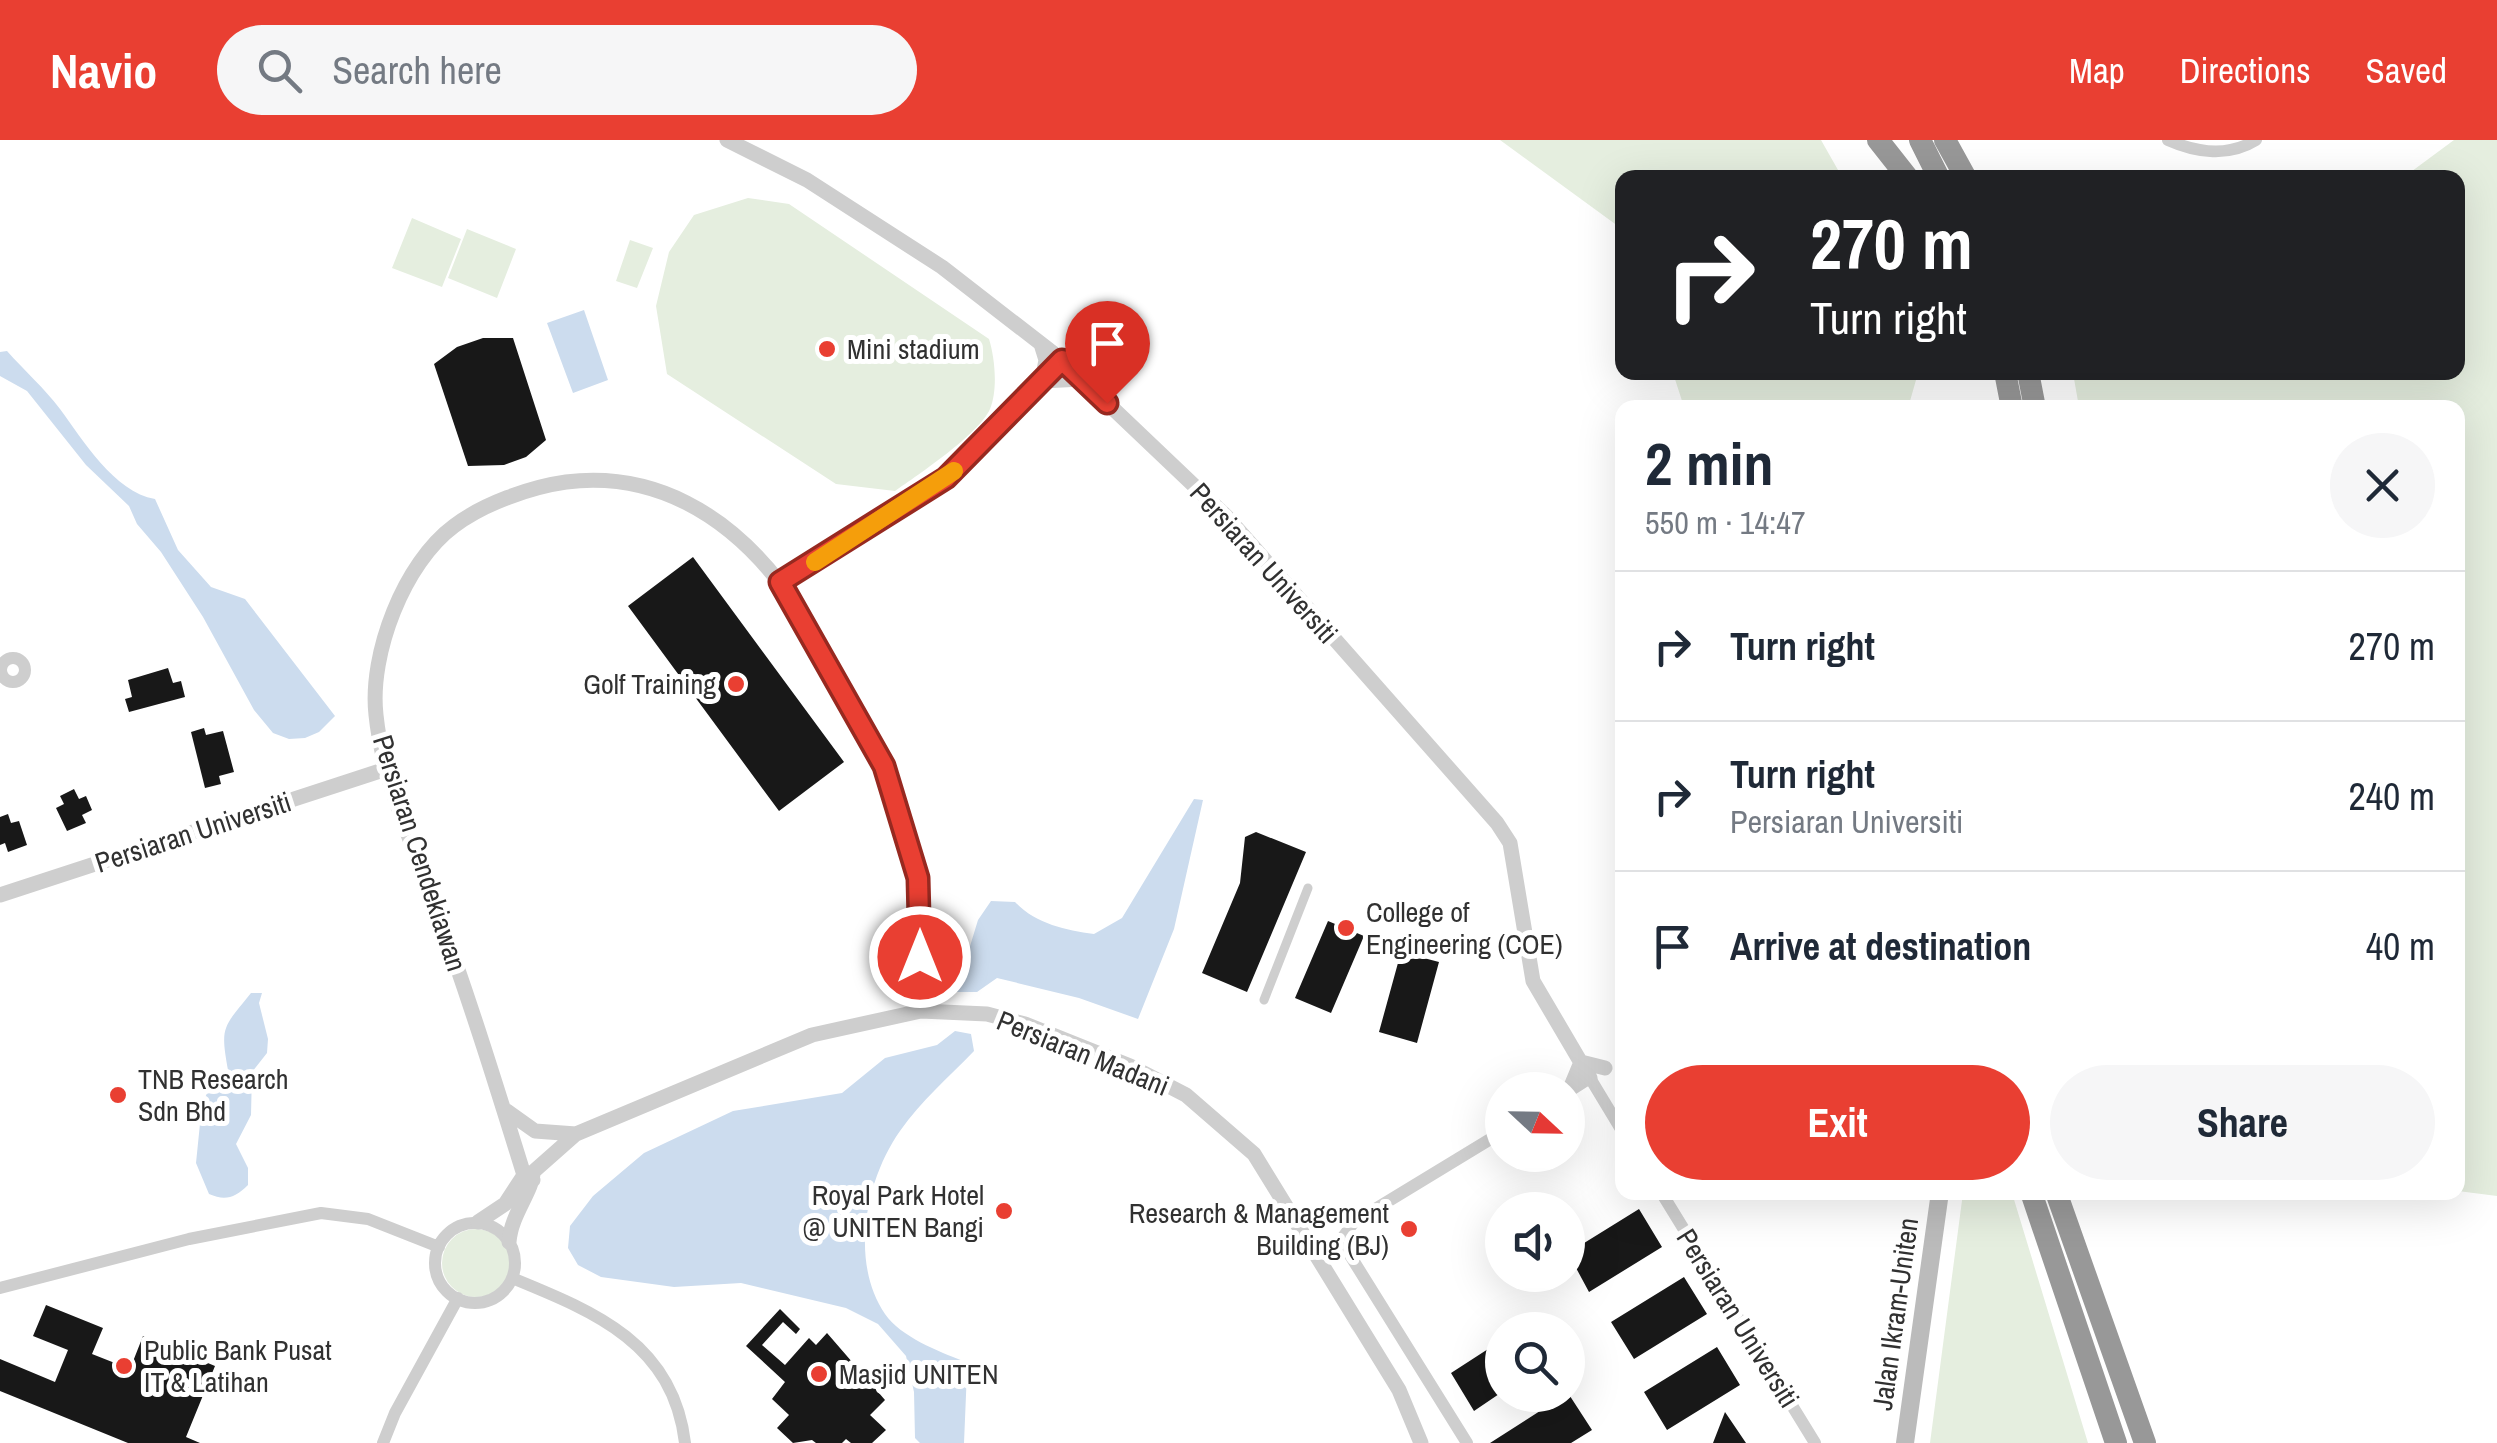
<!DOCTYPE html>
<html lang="en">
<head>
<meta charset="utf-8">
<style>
  :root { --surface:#fff; --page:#f6f6f7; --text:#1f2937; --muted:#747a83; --line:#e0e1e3; --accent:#e93f32 }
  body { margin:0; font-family:"Archivo Narrow",sans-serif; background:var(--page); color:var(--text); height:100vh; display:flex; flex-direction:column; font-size:38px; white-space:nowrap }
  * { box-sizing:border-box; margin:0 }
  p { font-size:32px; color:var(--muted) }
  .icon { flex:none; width:55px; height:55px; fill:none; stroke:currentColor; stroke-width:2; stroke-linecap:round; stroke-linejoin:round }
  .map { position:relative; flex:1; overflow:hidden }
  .side { position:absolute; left:1615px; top:260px; width:850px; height:800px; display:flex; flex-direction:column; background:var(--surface); border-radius:20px; box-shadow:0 10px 40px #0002 }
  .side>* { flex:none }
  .top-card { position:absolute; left:1615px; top:30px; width:850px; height:210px; border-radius:20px; box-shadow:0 10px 40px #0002; background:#202124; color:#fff; overflow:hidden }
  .needle { width:65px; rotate:112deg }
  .buttons { position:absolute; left:1485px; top:932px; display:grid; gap:20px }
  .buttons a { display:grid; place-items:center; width:100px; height:100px; border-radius:50%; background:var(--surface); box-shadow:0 10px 40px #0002; font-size:50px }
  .pin { position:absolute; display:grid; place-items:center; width:85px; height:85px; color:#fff; margin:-102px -42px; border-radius:50% 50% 50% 0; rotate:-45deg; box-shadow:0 0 10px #0007 }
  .pin .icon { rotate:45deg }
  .me { position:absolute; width:110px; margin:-55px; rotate:0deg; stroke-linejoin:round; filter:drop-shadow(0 0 8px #0008) }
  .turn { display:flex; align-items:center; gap:35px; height:210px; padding:0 30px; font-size:45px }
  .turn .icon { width:130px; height:130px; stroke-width:2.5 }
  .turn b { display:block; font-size:70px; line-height:85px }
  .round { display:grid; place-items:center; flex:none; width:105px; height:105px; border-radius:52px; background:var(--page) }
  .summary { display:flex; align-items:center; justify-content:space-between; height:170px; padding:0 30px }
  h1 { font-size:60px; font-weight:700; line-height:75px }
  .primary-button { display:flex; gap:20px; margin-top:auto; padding:20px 30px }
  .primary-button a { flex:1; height:115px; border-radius:60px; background:var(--accent); color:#fff; font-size:40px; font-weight:700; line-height:115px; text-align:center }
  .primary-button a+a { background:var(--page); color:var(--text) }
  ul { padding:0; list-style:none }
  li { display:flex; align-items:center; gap:30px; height:150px; padding:0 30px; border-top:2px solid var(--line) }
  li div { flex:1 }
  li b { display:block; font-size:38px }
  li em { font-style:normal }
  header { display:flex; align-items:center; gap:60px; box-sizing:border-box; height:140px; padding:0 50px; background:var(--accent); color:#fff }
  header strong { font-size:48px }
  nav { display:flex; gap:55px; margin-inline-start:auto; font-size:35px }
  .search { width:700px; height:90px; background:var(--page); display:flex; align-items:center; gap:25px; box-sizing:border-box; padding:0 35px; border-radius:55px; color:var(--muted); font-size:38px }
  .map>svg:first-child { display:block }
</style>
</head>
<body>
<header>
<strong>Navio</strong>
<div class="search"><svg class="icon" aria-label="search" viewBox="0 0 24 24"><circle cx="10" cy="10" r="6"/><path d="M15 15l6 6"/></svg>Search here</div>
<nav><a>Map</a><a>Directions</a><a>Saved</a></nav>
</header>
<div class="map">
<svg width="2497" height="1303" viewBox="0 0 2497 1303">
  <rect width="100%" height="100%" fill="#fff"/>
  <path fill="#e5eedf" d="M1500,0H1821L1842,37L1622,38V89Z
    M2454,0H2497V1056L2458,1051V268L2079,267L2073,233L2458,232V38L2404,37Z
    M748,58L789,64L989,199C995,218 998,250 990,269C979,294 918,335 895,351L836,344L667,234L656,166L669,112L694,75Z
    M412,78L461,99L442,147L392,128Z
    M467,89L516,109L497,158L448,138Z
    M630,100L653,108L637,148L616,141Z
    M1673,233H1918L1908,268L1684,267Z
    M1963,1053H2012L2088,1303H1930Z
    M442 1123a34 34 0 1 1 68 0a34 34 0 1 1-68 0Z"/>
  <path fill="#ccdcee" d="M584,170L608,240L573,253L547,183Z
    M7,211C24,230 45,249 60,269C83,300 114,352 155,359L178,410L211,447L245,459L335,576L319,592L305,598L289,599L273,593L254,570L203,477L161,412L137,384L129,366L86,325L27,251L0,236V212Z
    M1194,659L1203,660L1174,789L1138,879L1079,858L997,838L977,852H956L978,780L991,761L1015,762C1036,784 1065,790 1094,794L1122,778Z
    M251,853H262L259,863L268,899L267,913L252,932L251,975L236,1004L248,1028V1045C235,1058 225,1061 209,1054L196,1023L202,964L209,949L228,930C220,886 223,888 251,853Z
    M955,891L971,894L974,911C949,937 921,961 900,991C866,1039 849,1121 885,1174C901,1197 938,1211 963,1221L967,1231L964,1303H920L915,1298L914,1252L906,1216L878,1184L846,1168L741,1143L674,1147L601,1137L578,1125L568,1108L570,1086L593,1056L644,1013L733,971L842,953L885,918L937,905Z"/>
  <path fill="#181818" d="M483,198H513L546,300L526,317L504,325L468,326L434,224L457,207Z
    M693,417L844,622L779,671L628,466Z
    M168,528L173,543L181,541L185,557L129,572L125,559L132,557L128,540Z
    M204,588L206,595L223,591L234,632L219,636L221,644L205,648L191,592Z
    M74,649L79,659L86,656L92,670L82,675L86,683L67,691L56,668L64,664L60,656Z
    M8,674L11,683L19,681L27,705L8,712L5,703L0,705V677Z
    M1256,692L1306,712L1247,852L1202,833L1240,743L1245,697Z
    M1328,781L1364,796L1331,873L1295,858Z
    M1401,812L1439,822L1417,903L1379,892Z
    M1639,1069L1662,1107L1589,1152L1568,1113Z
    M1684,1137L1707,1174L1634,1219L1611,1182Z
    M46,1165L103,1188L92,1214L130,1229L143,1196L215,1226L186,1297L200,1303H128L0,1251V1219L55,1242L68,1210L33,1196Z
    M780,1169L800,1189L796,1194L783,1182L762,1205L785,1225L809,1198L816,1205L827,1193L885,1260L870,1275L886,1290L872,1303H851L846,1299L842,1303H816L812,1300L793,1303L777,1288L789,1275L772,1259L785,1242L746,1206Z
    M1502,1200V1252L1474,1271L1451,1233Z
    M1717,1207L1740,1245L1667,1290L1644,1252Z
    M1568,1253L1592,1290L1571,1303H1490Z
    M1725,1272L1746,1303H1713Z"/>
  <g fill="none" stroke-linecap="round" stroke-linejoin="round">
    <path stroke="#cecece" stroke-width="9" d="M1264,860L1308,748"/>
    <path stroke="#cecece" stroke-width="12" d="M2168,0C2197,13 2229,17 2256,0
      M780,443L946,338L1062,220
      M1 530a12 12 0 1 1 24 0a12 12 0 1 1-24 0Z
      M1568,952L1590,938L1622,991
      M1661,1052L1815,1303
      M435 1123a40 40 0 1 1 80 0a40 40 0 1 1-80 0Z
      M512,1138C595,1172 673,1203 685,1303
      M0,1148L189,1099L321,1073L368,1079L439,1107
      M383,1303L395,1273L458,1158
      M1467,1303L1348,1112L1343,1097L1354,1082L1502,992"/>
    <path stroke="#cecece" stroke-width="15" d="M727,0L807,40L942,127L1062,220L1226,376L1497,683L1510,703L1533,841L1590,938
      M1041,204L1046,220L1042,241L1082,239
      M0,755L386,629
      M1581,922L1605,928
      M1569,951L1581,922
      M507,971L535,991L576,994
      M533,1040L524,1035C497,948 470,861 439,776C416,711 383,644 376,575C369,514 404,423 454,386C483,364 530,347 566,342C655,331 727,375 780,443C835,536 903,631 919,740C925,783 921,828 921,871
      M478,1082L505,1064L524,1035L533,1032L576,994L812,895L921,871L987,874L1025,884L1130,926L1186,955L1254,1014L1399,1250L1421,1303
      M509,1102C511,1074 533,1051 533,1032"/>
    <path stroke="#bbb" stroke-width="18" d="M1905,1303L1940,1052"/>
    <path stroke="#989898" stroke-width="22" d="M1878,0L1908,38
      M1920,0L1939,38
      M1945,0L1966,38
      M2005,232L2012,268
      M2028,232L2035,268
      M2031,1052L2116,1303
      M2056,1052L2145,1303"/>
  </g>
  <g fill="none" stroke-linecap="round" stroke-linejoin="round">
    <g stroke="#972920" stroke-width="25">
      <path id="route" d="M920,817L918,738L884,626L780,442L946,338L1062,220L1107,263"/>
    </g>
    <use href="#route" stroke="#e93f32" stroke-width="18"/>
    <path stroke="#f59e0b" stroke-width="18" d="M815,422L954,331"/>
  </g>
  <g fill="#e93f32" stroke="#fff" stroke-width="4">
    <circle cx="827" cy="209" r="10"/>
    <circle cx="736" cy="544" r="10"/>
    <circle cx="1346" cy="788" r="10"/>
    <circle cx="118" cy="955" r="10"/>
    <circle cx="1004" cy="1071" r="10"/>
    <circle cx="1409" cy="1089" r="10"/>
    <circle cx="124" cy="1226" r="10"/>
    <circle cx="819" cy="1234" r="10"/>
  </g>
  <g text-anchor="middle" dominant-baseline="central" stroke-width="10" stroke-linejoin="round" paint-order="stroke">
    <g font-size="28" fill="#313131" stroke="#fff" text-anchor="start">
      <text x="847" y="209">Mini stadium</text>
      <text x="716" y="544" text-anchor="end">Golf Training</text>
      <text x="1366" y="772">College of<tspan x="1366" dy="32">Engineering (COE)</tspan></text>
      <text x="138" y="939">TNB Research<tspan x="138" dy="32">Sdn Bhd</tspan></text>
      <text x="984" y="1055" text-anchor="end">Royal Park Hotel<tspan x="984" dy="32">@ UNITEN Bangi</tspan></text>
      <text x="1389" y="1073" text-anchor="end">Research &amp; Management<tspan x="1389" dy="32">Building (BJ)</tspan></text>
      <text x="144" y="1210">Public Bank Pusat<tspan x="144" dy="32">IT &amp; Latihan</tspan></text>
      <text x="839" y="1234">Masjid UNITEN</text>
    </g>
    <g font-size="28" fill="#313131" stroke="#fff">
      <text transform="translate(1264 423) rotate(48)">Persiaran Universiti</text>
      <text transform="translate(193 692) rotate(-18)">Persiaran Universiti</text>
      <text transform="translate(420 713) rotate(72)">Persiaran Cendekiawan</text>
      <text transform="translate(1083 913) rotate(22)">Persiaran Madani</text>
      <text transform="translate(1895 1174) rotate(-82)">Jalan Ikram-Uniten</text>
      <text transform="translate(1738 1178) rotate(58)">Persiaran Universiti</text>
    </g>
  </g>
</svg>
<div class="buttons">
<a><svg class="needle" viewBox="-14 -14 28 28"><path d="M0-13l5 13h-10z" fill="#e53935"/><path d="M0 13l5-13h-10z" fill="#747a83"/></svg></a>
<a><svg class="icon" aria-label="sound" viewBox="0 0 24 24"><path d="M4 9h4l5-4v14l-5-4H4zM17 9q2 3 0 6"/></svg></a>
<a><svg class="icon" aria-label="search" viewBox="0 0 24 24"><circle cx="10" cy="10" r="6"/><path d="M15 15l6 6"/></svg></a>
</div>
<div class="pin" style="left:1107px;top:263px;background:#d93025"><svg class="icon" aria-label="arrive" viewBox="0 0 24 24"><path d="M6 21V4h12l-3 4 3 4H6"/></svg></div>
<svg class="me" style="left:920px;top:817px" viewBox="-20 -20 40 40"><circle r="17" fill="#e93f32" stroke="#fff" stroke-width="3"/><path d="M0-11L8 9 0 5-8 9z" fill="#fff"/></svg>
<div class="top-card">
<div class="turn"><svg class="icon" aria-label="right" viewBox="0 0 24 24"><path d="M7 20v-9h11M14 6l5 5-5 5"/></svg><div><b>270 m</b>Turn right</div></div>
</div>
<section class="side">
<div class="summary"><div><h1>2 min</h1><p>550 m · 14:47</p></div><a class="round"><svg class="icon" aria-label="close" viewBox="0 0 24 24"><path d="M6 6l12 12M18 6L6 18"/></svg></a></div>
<ul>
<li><svg class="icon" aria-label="right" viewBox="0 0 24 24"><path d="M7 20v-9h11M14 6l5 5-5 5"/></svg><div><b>Turn right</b></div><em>270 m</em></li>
<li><svg class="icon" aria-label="right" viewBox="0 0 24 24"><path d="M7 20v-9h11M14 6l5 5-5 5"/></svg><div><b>Turn right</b><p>Persiaran Universiti</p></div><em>240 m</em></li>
<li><svg class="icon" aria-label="arrive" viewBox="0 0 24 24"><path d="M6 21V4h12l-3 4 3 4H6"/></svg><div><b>Arrive at destination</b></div><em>40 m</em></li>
</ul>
<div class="primary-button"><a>Exit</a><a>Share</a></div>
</section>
</div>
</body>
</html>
